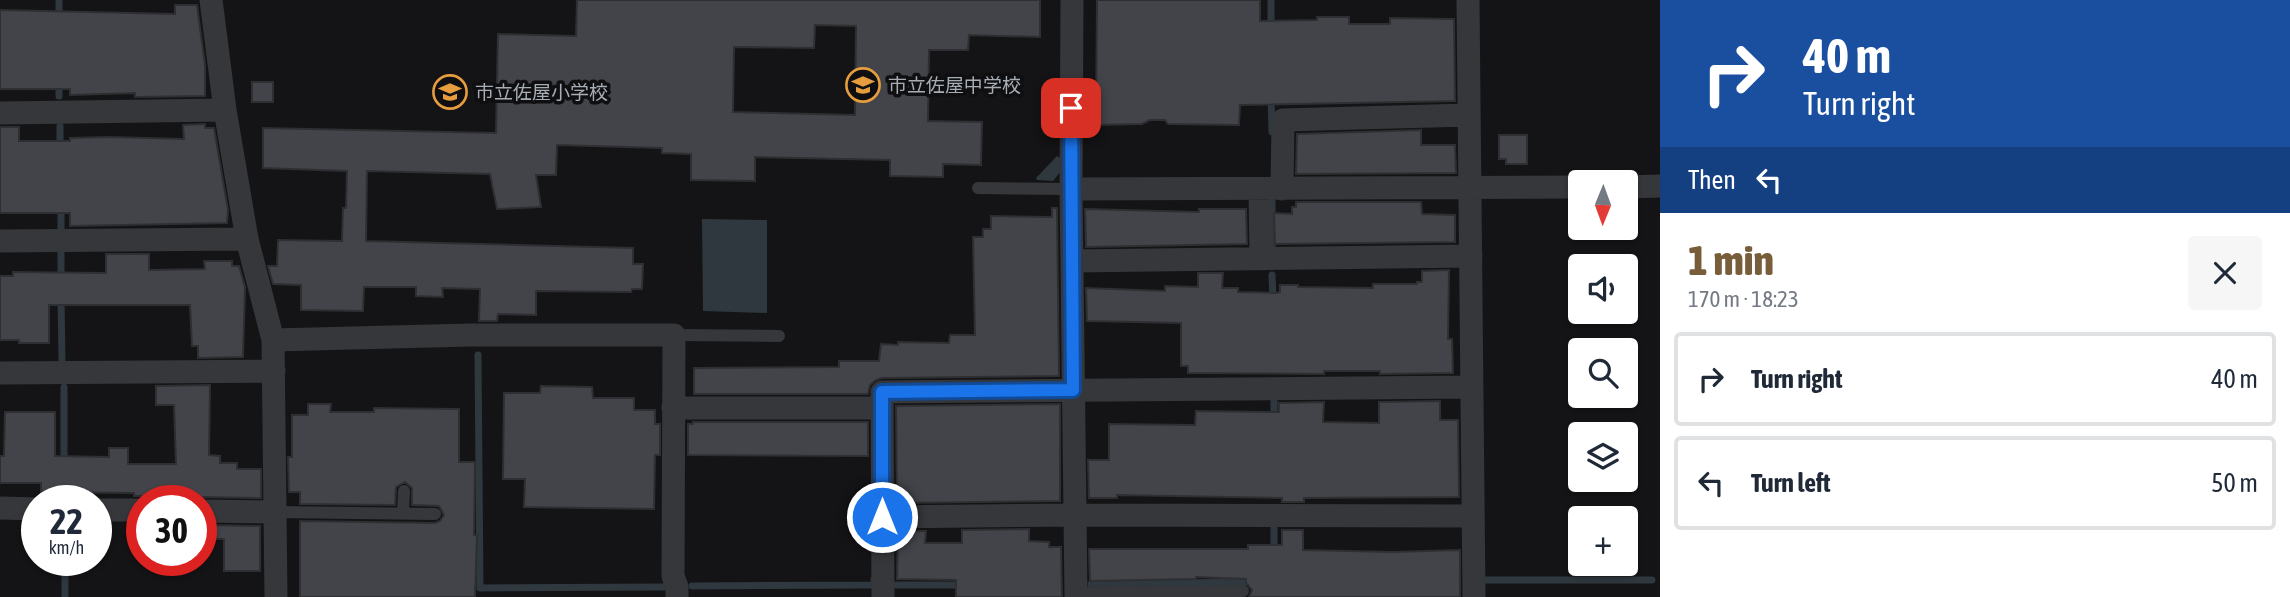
<!DOCTYPE html>
<html lang="en">
<head>
<meta charset="utf-8">
<style>
  :root { --surface:#fff; --page:#f6f6f7; --text:#1f2937; --muted:#747a83; --line:#e0e1e3; --accent:#785d3a }
  body { margin:0; font-family:"Asap Condensed","Noto Sans JP",sans-serif; background:var(--page); color:var(--text); height:100vh; display:flex; flex-direction:column; font-size:26px; white-space:nowrap }
  * { box-sizing:border-box; margin:0 }
  p { font-size:23px; color:var(--muted) }
  .icon { flex:none; width:38px; height:38px; fill:none; stroke:currentColor; stroke-width:2; stroke-linecap:round; stroke-linejoin:round }
  .map { position:relative; flex:1; overflow:hidden }
  .details { display:flex; flex-direction:column; background:var(--surface); width:630px }
  .details>* { flex:none }
  .banner { background:#1a4fa0; color:#fff; overflow:hidden }
  .needle { width:46px; rotate:181deg }
  .buttons { position:absolute; left:1568px; top:170px; display:grid; gap:14px }
  .buttons a { display:grid; place-items:center; width:70px; height:70px; border-radius:7px; background:var(--surface); box-shadow:0 2px 5px #0004; font-size:35px }
  .speed { position:absolute; left:21px; top:485px; display:flex; gap:14px; font-size:35px; font-weight:700; text-align:center }
  .speed>* { display:grid; place-content:center; width:91px; height:91px; border-radius:50%; background:var(--surface); box-shadow:0 2px 5px #0004; line-height:1 }
  .speed small { font-size:18px; font-weight:400 }
  .speed .limit { border:10px solid #d22; background:#fff; color:#111 }
  .pin { position:absolute; display:grid; place-items:center; width:60px; height:60px; color:#fff; margin:-30px; border-radius:14px; box-shadow:0 4px 10px #0006 }
  .me { position:absolute; width:77px; margin:-38px; rotate:0deg; stroke-linejoin:round; filter:drop-shadow(0 0 5px #0008) }
  .turn { display:flex; align-items:center; gap:24px; height:147px; padding:0 28px; font-size:32px }
  .turn .icon { width:91px; height:91px; stroke-width:2.5 }
  .turn b { display:block; font-size:49px; line-height:60px }
  .then { display:flex; align-items:center; height:66px; padding:0 28px; background:#0003; gap:14px; font-size:26px }
  .round { display:grid; place-items:center; flex:none; width:74px; height:74px; border-radius:7px; background:var(--page) }
  .headline { display:flex; align-items:center; justify-content:space-between; height:119px; padding:0 28px }
  h1 { font-size:42px; font-weight:800; line-height:52px; color:var(--accent) }
  ul { padding:0; list-style:none }
  li { display:flex; align-items:center; gap:21px; height:94px; margin:0 14px 10px; padding:0 14px; border:4px solid var(--line); border-radius:7px }
  li div { flex:1 }
  li b { display:block; font-size:26px }
  li em { font-style:normal }
  main { display:flex; flex:1; min-height:0 }
  .map>svg:first-child { display:block }
</style>
</head>
<body>
<main>
<div class="map">
<svg width="1660" height="597" viewBox="0 0 1660 597">
  <rect width="100%" height="100%" fill="#141416"/>
  <path fill="#2e383e" d="M1057,156L1063,160L1061,171L1053,181L1037,180L1036,178Z
    M702,219L767,220V313L703,311Z"/>
  <g fill="none" stroke-linecap="round" stroke-linejoin="round">
    <path stroke="#2e383e" stroke-width="7" d="M1271,0V27
      M59,1V19
      M59,80V96
      M1271,95L1272,132
      M60,126V148
      M1272,201V248
      M61,205V229
      M61,252V281
      M1272,275L1273,301
      M61,297L62,362
      M478,355L480,588L664,587
      M1274,401V420
      M64,464V387
      M1274,528V554
      M65,560V597
      M1485,580H1652
      M1091,584L1255,582
      M896,585H964
      M692,586L874,585V579"/>
  </g>
  <path fill="#434449" stroke="#2e2f32" stroke-width="2" fill-rule="evenodd" d="M577,0H1040V37L969,35L968,50H929L928,121L982,122L981,165L943,164V177L890,176V160L755,157V181L691,180V154L662,153V148L557,145L556,175H536L541,207L497,209L490,174L367,171L366,241L633,248V264H643L642,289H632L631,292L536,291V315L498,314L497,321H479L480,289L442,288L443,297L416,296V287H364L363,311L301,310V285L273,284L268,266H277L278,240L342,241L343,208H346L347,171L263,168V128L496,133L498,34L576,36ZM815,25L856,26L855,115L733,112L734,47L814,48Z
    M1097,0H1260V21L1317,20V17H1349V24H1390V18L1454,19L1455,101L1240,105L1239,125L1168,124L1165,120H1150L1142,124L1096,125Z
    M175,5H197L205,65V96L135,97V93L70,95V89H0V10L175,14Z
    M252,82H273V102H252Z
    M205,124V128H214L228,210L227,223L70,226V213H0V127H19V141H70V138L108,137L184,139L183,125Z
    M1421,130V145H1455L1456,173L1296,174L1297,134Z
    M1499,135H1527V164H1506V159H1499Z
    M1296,202H1421L1422,214L1455,215V242L1275,244L1274,213L1292,214V207H1296Z
    M1052,208H1057L1059,376L882,378L876,380L870,385L868,394H694V368L839,367V361H879L881,344L898,345V342L949,343L950,335H975L973,237H983V229H991V216L1052,217Z
    M1085,209L1199,212V209H1246L1247,244L1086,247Z
    M106,254H149V270L205,269L204,261H232V266H239L245,287L243,357L198,358V346H192L190,305H49V343H19V340H0V276H13V272L106,273Z
    M1449,270L1448,339H1452L1453,373L1380,374V371H1324V374L1188,373V366H1181V323L1087,321L1086,288L1165,291V286L1198,287V273H1223L1222,288H1238V292L1277,293L1280,292V285H1298V287L1373,288V284H1417V282H1422V271Z
    M210,385L209,455L220,456V463H237V469H261V498L201,497L193,500H151L143,496H134V493L41,492V483H0V456H4L5,412H55V456L109,457V448H128V464H176L174,405H156V386Z
    M541,386L592,387L593,398H634V410H655V424H660V455H655L654,509L524,507L525,479H503L504,393H540Z
    M1440,401V420H1458L1459,497L1304,498V502H1282V498L1117,495V498H1089L1088,460H1109V424L1195,425L1196,411L1279,412V403L1324,402L1323,422L1379,423V402Z
    M308,404H331L330,412H374V408L459,409V462H475L474,535H477L475,597H300V521L435,523L440,521L444,515L439,506L412,505V488L405,482L396,487L395,505L300,504V492H289L288,457H292V415H308Z
    M1060,404V501L898,503L897,501L896,406Z
    M693,422H868V456L688,455V424H693Z
    M201,525L260,526V571H224V539H201Z
    M1029,529V541L1049,542V547H1061L1062,597H956V580L897,579L898,531H926L925,543H962V530Z
    M1282,530H1303V550L1393,552L1460,550V597H1249L1252,590L1246,583V579L1196,577V579L1090,581L1089,549H1248V545H1282Z"/>
  <g fill="none" stroke-linecap="round" stroke-linejoin="round">
    <path stroke="#35373a" stroke-width="12" d="M978,188L1071,189
      M674,335L779,336
      M275,512L435,514
      M403,513L404,491
      M1076,593L1243,591"/>
    <path stroke="#35373a" stroke-width="23" d="M211,0L225,110L247,239L273,340L276,597
      M1072,0L1071,189L1076,597
      M1468,0L1474,597
      M0,113L225,110
      M1626,187L1660,186
      M1071,189L1580,187
      M1260,189L1261,259
      M1282,189L1283,120L1469,115
      M0,241L247,239
      M1072,261L1471,256
      M273,340L471,335H674L673,576L677,587V597
      M0,373L274,371
      M673,408H882
      M0,508L37,509
      M96,510H142
      M201,511L275,512
      M882,517L1075,515L1473,516
      M883,597L882,392L1472,387"/>
  </g>
  <g fill="none" stroke-linecap="round" stroke-linejoin="round">
    <g stroke="#114b97" stroke-width="18">
      <path id="route" d="M882,517V392L1073,390L1071,108"/>
    </g>
    <use href="#route" stroke="#1a73e8" stroke-width="12"/>
  </g>
  <defs>
    <g id="school-ring" transform="scale(1.75)"><circle r="9.5" fill="#0f0f11" stroke="#e59d3d" stroke-width="1.5"/><path d="M0-5L7-2L0 1L-7-2ZM-4 1L0 2.5L4 1V4Q0 6-4 4Z" fill="#e59d3d"/></g>
  </defs>
  <g fill-rule="evenodd">
    <use href="#school-ring" x="863" y="85"/>
    <use href="#school-ring" x="450" y="92"/>
  </g>
  <g text-anchor="middle" dominant-baseline="central" stroke-width="7" stroke-linejoin="round" paint-order="stroke">
    <g font-size="19" fill="#a7adb5" stroke="#0f0f11" text-anchor="start">
      <text x="888" y="85">市立佐屋中学校</text>
      <text x="475" y="92">市立佐屋小学校</text>
    </g>
  </g>
</svg>
<div class="buttons">
<a><svg class="needle" viewBox="-14 -14 28 28"><path d="M0-13l5 13h-10z" fill="#e53935"/><path d="M0 13l5-13h-10z" fill="#747a83"/></svg></a>
<a><svg class="icon" aria-label="sound" viewBox="0 0 24 24"><path d="M4 9h4l5-4v14l-5-4H4zM17 9q2 3 0 6"/></svg></a>
<a><svg class="icon" aria-label="search" viewBox="0 0 24 24"><circle cx="10" cy="10" r="6"/><path d="M15 15l6 6"/></svg></a>
<a><svg class="icon" aria-label="layers" viewBox="0 0 24 24"><path d="M12 4l9 5-9 5-9-5zM3 14l9 5 9-5"/></svg></a>
<a>+</a>
</div>
<div class="speed"><div>22<small>km/h</small></div><div class="limit">30</div></div>
<div class="pin" style="left:1071px;top:108px;background:#d93025"><svg class="icon" aria-label="arrive" viewBox="0 0 24 24"><path d="M6 21V4h12l-3 4 3 4H6"/></svg></div>
<svg class="me" style="left:882px;top:517px" viewBox="-20 -20 40 40"><circle r="17" fill="#1a73e8" stroke="#fff" stroke-width="3"/><path d="M0-11L8 9 0 5-8 9z" fill="#fff"/></svg>
</div>
<section class="details">
<div class="banner">
<div class="turn"><svg class="icon" aria-label="right" viewBox="0 0 24 24"><path d="M7 20v-9h11M14 6l5 5-5 5"/></svg><div><b>40 m</b>Turn right</div></div>
<div class="then">Then<svg class="icon" aria-label="left" viewBox="0 0 24 24"><path d="M17 20v-9H6M10 6l-5 5 5 5"/></svg></div>
</div>
<div class="headline"><div><h1>1 min</h1><p>170 m · 18:23</p></div><a class="round"><svg class="icon" aria-label="close" viewBox="0 0 24 24"><path d="M6 6l12 12M18 6L6 18"/></svg></a></div>
<ul>
<li><svg class="icon" aria-label="right" viewBox="0 0 24 24"><path d="M7 20v-9h11M14 6l5 5-5 5"/></svg><div><b>Turn right</b></div><em>40 m</em></li>
<li><svg class="icon" aria-label="left" viewBox="0 0 24 24"><path d="M17 20v-9H6M10 6l-5 5 5 5"/></svg><div><b>Turn left</b></div><em>50 m</em></li>
</ul>
</section>
</main>
</body>
</html>
